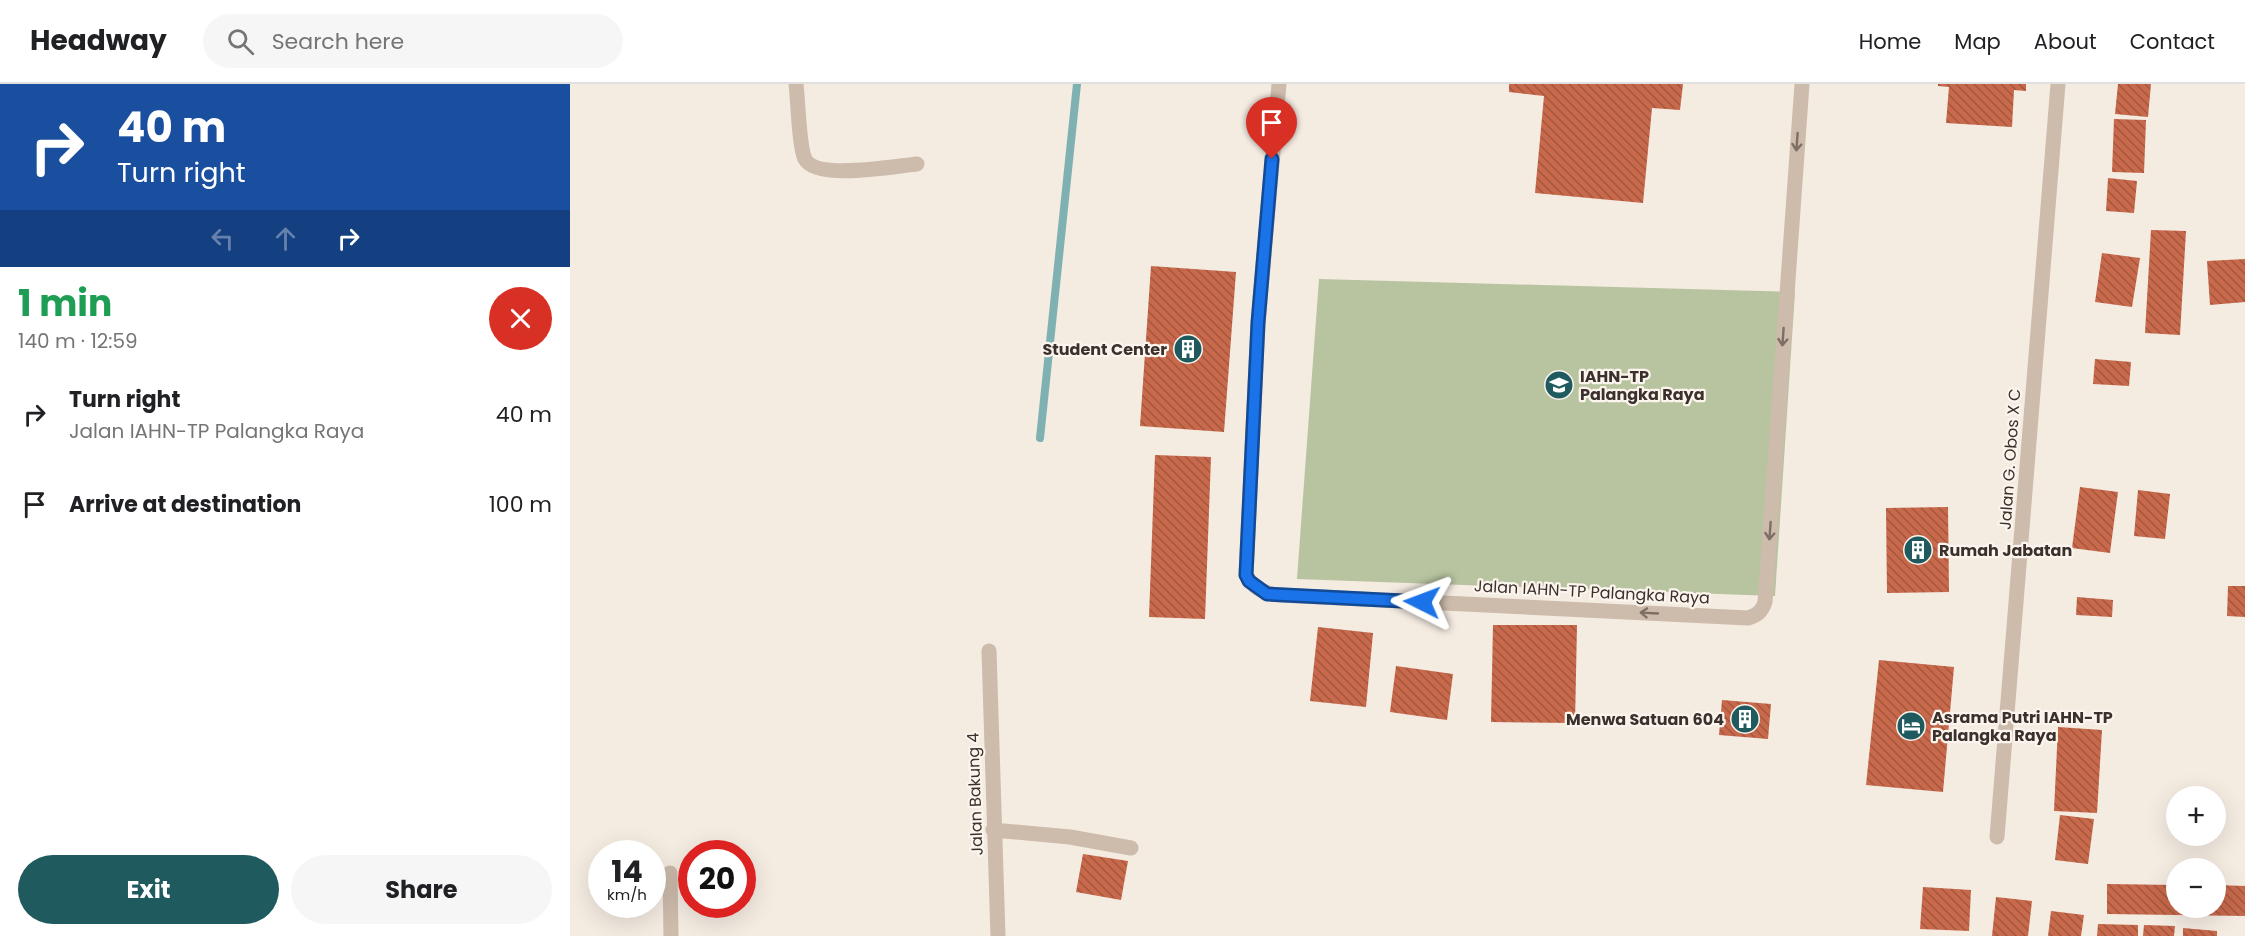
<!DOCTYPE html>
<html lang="en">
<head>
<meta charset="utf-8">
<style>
  :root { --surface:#fff; --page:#f6f6f6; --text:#202124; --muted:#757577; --line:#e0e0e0; --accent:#1f5a5e }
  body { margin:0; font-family:Poppins,sans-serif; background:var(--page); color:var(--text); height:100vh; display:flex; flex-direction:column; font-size:22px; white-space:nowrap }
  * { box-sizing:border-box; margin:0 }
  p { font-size:20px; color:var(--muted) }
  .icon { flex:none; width:33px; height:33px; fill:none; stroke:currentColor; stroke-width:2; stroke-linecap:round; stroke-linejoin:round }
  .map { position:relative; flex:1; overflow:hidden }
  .sheet { display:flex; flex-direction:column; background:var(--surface); width:570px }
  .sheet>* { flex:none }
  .hud { background:#1a4fa0; color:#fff; overflow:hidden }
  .tools { position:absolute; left:1596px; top:702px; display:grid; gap:12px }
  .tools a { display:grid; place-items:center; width:60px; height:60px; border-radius:50%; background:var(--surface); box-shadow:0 6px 24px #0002; font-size:30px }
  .speed { position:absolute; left:18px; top:756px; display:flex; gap:12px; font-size:30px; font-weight:700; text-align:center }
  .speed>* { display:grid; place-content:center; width:78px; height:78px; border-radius:50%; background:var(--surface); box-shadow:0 6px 24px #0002; line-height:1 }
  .speed small { font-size:15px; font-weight:400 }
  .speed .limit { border:9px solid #d22; background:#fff; color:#111 }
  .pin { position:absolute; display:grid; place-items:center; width:51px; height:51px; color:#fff; margin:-62px -26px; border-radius:50% 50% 50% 0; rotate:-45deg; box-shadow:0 0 6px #0007 }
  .pin .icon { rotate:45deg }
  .me { position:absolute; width:66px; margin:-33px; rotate:273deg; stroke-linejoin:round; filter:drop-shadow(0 0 4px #0008) }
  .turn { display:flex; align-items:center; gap:21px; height:126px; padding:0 18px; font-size:27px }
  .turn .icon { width:78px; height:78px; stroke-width:2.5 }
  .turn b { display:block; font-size:42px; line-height:51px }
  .lanes { display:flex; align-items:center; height:57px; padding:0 18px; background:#0003; justify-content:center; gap:30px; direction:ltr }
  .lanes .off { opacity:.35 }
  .round { display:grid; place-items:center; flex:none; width:63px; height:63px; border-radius:32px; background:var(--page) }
  .headline { display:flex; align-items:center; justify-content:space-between; height:102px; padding:0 18px }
  h1 { font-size:36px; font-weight:700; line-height:45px; color:#1e9e55 }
  .button { display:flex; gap:12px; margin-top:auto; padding:12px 18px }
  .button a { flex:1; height:69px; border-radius:36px; background:var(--accent); color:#fff; font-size:24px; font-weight:700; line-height:69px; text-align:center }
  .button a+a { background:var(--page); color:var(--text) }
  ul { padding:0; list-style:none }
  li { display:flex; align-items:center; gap:18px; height:90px; padding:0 18px }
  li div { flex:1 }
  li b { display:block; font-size:22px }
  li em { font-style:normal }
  header { display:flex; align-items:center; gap:36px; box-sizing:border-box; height:84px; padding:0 30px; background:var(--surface); border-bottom:2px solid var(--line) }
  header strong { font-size:28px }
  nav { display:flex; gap:33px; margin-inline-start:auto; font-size:21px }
  .search { width:420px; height:54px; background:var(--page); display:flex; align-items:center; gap:15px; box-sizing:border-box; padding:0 21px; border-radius:33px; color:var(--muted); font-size:22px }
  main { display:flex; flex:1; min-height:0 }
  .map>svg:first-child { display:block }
</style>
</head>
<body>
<header>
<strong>Headway</strong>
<div class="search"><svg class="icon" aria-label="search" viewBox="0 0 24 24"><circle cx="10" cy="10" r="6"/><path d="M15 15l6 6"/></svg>Search here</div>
<nav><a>Home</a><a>Map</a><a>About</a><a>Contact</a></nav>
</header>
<main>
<section class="sheet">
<div class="hud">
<div class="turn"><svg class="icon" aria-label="right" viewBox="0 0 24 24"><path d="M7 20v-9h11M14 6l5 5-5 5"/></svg><div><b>40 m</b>Turn right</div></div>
<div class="lanes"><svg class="icon off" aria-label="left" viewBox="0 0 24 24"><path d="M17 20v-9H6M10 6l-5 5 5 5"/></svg><svg class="icon off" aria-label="ahead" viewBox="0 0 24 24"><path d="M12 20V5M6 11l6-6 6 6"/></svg><svg class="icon" aria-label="right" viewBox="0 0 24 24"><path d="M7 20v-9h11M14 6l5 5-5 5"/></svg></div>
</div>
<div class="headline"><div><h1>1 min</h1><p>140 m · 12:59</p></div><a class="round" style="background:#d93025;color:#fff"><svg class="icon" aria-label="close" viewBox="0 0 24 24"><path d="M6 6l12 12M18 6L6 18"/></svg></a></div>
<ul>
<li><svg class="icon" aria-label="right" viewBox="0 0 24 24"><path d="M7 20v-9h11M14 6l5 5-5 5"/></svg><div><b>Turn right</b><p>Jalan IAHN-TP Palangka Raya</p></div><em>40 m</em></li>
<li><svg class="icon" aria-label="arrive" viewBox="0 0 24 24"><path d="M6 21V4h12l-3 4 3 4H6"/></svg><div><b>Arrive at destination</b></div><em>100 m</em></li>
</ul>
<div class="button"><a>Exit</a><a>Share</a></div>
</section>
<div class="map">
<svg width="1675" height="852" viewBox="0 0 1675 852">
  <defs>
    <pattern id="building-back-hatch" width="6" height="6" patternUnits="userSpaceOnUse" patternTransform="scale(1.5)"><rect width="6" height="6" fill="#c8694b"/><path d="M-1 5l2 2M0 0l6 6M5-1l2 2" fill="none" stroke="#a4573f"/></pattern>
  </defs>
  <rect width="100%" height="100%" fill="#f4ebe1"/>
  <path fill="#b8c4a0" d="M749,195L1225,208L1205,512L727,495Z"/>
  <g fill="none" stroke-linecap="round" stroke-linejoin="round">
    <path stroke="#7fb0b2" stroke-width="8" d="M470,354L507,0"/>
  </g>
  <path fill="url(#building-back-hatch)" d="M939,0H1113L1110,26L1082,24L1073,119L965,109L974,12L939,8Z
    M1368,0H1456V7L1444,6L1442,43L1376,39L1379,3L1368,2Z
    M1548,0H1581L1578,33L1545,30Z
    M1544,35L1576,36L1574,89L1542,88Z
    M1538,94L1567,97L1564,129L1536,127Z
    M1581,146L1616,147L1610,251L1575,249Z
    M1532,169L1570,174L1562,223L1525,218Z
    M1675,175V218L1640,221L1637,177Z
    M581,182L666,188L654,348L570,342Z
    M1525,275L1561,278L1559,302L1523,300Z
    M585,371L641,373L635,535L579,533Z
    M1510,403L1548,408L1540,469L1502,464Z
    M1568,406L1600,410L1595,455L1564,452Z
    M1378,423L1379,508L1317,509L1316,424Z
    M1658,502H1675V533L1657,532Z
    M1507,513L1543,516L1542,533L1506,531Z
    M923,541H1007L1005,639L921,638Z
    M748,543L803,549L796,623L740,617Z
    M1309,576L1384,583L1373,708L1296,701Z
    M826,582L883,590L877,636L820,628Z
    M1152,616L1201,620L1198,655L1149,651Z
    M1488,643L1532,646L1527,729L1484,727Z
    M1490,731L1524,735L1518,780L1485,776Z
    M513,770L558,777L551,816L506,808Z
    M24,781H32V810H23Z
    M1537,800L1606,801V824H1646V801L1675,802V832L1537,830Z
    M1353,803L1401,806L1399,847L1350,845Z
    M1426,813L1462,817L1458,852H1422Z
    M1481,827L1514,831L1511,852H1478Z
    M1528,840L1568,841V852H1527Z
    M1574,841L1605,842L1604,852H1573Z
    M1613,844L1647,847V852H1613Z"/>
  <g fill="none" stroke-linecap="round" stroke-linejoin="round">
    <path stroke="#cdbbac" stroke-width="15" d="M709,0L688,239L676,491C683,504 695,510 710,511L1178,534C1188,531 1192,527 1195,518L1232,0"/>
    <path stroke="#cdbbac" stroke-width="15" d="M226,0C228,16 229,63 235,75C246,97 325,82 347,80
      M419,567L428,852
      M423,746L500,753L561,764
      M1427,753L1488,0
      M100,789L101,852"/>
  </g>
  <defs><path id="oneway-shaft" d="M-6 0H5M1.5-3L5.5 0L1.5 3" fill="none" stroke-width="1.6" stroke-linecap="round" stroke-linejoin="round" transform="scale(1.5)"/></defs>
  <g stroke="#7d6f65">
    <use href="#oneway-shaft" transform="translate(1227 58) rotate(94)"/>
    <use href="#oneway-shaft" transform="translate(1213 253) rotate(94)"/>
    <use href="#oneway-shaft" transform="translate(1200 447) rotate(94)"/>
    <use href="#oneway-shaft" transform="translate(1079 529) rotate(-177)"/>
  </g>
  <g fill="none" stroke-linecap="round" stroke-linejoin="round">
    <g stroke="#114b97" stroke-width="15">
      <path id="route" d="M702,75L688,239L676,491L679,497L697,510L852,518"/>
    </g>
    <use href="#route" stroke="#1a73e8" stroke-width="10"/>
  </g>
  <defs>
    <g id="building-disc" transform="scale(1.5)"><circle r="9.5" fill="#1f5a5e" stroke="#fbf5ee"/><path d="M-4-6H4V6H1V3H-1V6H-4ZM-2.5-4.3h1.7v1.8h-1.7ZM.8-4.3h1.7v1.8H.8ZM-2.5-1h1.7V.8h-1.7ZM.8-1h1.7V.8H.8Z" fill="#fff"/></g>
    <g id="university-disc" transform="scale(1.5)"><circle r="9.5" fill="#1f5a5e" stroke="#fbf5ee"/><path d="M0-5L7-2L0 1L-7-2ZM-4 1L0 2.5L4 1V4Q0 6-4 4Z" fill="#fff"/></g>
    <g id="hotel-disc" transform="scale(1.5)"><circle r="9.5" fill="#1f5a5e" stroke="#fbf5ee"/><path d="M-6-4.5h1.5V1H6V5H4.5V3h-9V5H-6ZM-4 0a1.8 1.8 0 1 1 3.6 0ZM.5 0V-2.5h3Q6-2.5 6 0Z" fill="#fff"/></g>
  </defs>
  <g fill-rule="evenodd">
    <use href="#building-disc" x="618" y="265"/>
    <use href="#university-disc" x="989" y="301"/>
    <use href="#building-disc" x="1348" y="466"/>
    <use href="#building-disc" x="1175" y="635"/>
    <use href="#hotel-disc" x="1341" y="642"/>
  </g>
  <g text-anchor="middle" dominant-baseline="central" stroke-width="4.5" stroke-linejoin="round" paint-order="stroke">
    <g font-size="16" font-weight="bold" fill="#3b302b" stroke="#fbf5ee" text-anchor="start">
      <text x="597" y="265" text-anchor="end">Student Center</text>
      <text x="1010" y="292">IAHN-TP<tspan x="1010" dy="18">Palangka Raya</tspan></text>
      <text x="1369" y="466">Rumah Jabatan</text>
      <text x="1362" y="633">Asrama Putri IAHN-TP<tspan x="1362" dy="18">Palangka Raya</tspan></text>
      <text x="1154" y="635" text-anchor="end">Menwa Satuan 604</text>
    </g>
    <g font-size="16" fill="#3b302b" stroke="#fbf5ee">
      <text transform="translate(1440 375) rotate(-86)">Jalan G. Obos X C</text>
      <text transform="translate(1022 508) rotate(3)">Jalan IAHN-TP Palangka Raya</text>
      <text transform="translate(405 710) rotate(-92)">Jalan Bakung 4</text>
    </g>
  </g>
</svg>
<div class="tools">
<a>+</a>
<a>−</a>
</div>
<div class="speed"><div>14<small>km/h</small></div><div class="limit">20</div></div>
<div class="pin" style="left:702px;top:75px;background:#d93025"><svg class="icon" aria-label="arrive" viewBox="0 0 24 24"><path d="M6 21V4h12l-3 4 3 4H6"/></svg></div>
<svg class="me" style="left:852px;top:518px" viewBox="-20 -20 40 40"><path d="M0-17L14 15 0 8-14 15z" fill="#1a73e8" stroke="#fff" stroke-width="4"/></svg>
</div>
</main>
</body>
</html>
